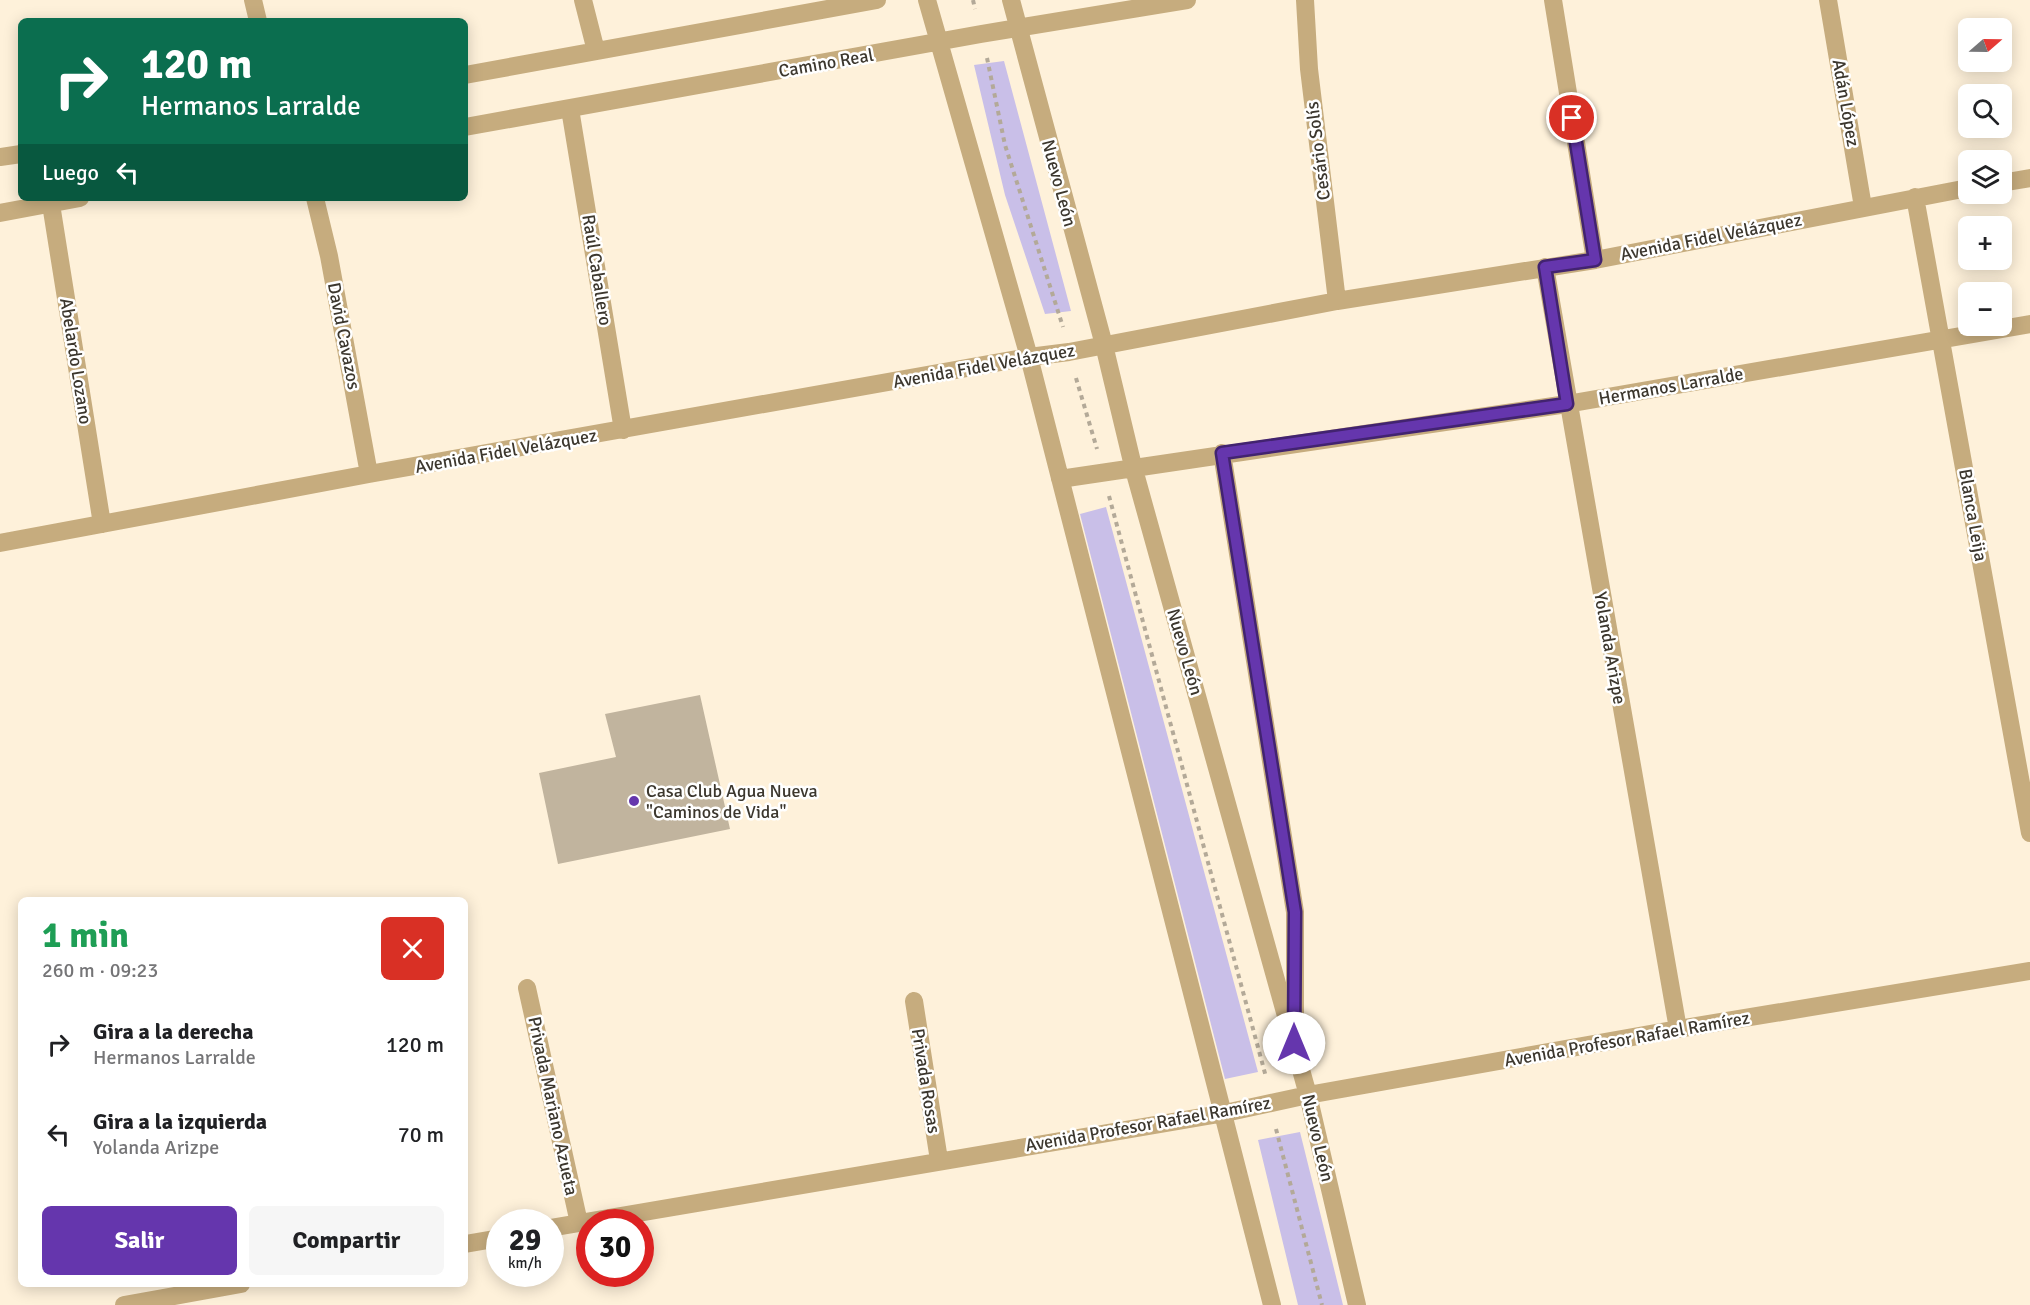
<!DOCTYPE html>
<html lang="es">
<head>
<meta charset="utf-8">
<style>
  :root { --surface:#fff; --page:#f6f6f6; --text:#202124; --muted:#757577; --accent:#6536ad }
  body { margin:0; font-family:Signika,sans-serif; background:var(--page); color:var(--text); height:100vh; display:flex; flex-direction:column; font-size:22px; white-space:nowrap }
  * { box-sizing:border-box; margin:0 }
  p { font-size:20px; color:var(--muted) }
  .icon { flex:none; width:33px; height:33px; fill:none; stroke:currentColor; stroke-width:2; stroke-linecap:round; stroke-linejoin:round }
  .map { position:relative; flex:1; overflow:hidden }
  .side { position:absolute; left:18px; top:897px; width:450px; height:390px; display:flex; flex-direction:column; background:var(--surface); border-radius:9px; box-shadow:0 3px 15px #0003 }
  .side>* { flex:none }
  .guide { position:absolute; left:18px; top:18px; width:450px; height:183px; border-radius:9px; box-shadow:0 3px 15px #0003; background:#0b6e4f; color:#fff; overflow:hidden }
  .needle { width:39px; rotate:70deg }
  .fabs { position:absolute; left:1958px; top:18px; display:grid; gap:12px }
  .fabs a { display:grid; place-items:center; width:54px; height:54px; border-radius:9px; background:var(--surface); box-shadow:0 3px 15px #0003; font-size:30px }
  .speed { position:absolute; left:486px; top:1209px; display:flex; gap:12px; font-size:30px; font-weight:700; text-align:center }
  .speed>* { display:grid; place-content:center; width:78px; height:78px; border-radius:50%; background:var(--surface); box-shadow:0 3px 15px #0003; line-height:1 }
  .speed small { font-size:15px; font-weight:400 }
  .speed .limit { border:9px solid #d22; background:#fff; color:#111 }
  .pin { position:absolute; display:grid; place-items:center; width:51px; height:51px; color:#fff; margin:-26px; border:3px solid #fff; border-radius:50%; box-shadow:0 2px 6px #0007 }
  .me { position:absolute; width:66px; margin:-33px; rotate:0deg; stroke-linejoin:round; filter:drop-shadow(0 0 4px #0008) }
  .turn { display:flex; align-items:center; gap:21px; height:126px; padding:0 24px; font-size:27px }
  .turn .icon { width:78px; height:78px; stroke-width:2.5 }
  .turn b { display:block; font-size:42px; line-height:51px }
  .then { display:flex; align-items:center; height:57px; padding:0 24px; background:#0003; gap:12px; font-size:22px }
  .round { display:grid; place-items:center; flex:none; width:63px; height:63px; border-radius:9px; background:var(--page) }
  .summary { display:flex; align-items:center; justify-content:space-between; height:102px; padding:0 24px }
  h1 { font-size:36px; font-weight:700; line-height:45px; color:#1e9e55 }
  .cta { display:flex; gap:12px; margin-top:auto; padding:12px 24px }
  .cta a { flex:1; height:69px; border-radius:9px; background:var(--accent); color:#fff; font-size:24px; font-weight:700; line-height:69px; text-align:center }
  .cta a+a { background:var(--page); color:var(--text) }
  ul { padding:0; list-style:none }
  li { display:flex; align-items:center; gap:18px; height:90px; padding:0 24px }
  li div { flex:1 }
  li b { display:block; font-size:22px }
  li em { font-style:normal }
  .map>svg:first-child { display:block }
</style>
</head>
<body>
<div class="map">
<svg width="2030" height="1305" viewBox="0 0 2030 1305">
  <rect width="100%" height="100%" fill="#fef1da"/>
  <path fill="#c9bfe8" d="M1004,61L1071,311L1045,314L1005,195L974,65Z
    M1106,507L1258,1072L1225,1079L1080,514Z
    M1300,1132L1343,1305H1298L1258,1140Z"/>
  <path fill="#c1b49e" d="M700,695L730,829L558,864L539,773L616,757L605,714Z"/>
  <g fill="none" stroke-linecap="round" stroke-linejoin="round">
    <path stroke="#b3a998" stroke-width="4" stroke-dasharray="4.5 4.5" stroke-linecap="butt" d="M973,0L975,9
      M987,58L1005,145L1063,327
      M1076,378L1097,449
      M1109,496L1266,1077
      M1276,1129L1322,1305"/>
    <path stroke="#c6ac7e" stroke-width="18" d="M253,0L258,21
      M583,0L596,51
      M927,0L1029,357L1272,1305
      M1011,0L1104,345L1133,466L1308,1095L1357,1305
      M1305,0L1309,69L1337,301
      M1553,0L1595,260
      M1828,0L1863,207
      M465,75L877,0
      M570,109L623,430
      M465,127L981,34L1187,0
      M0,157L21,154
      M2001,183L2030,178
      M1915,197L2030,833
      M50,198L102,524
      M315,198L329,256L369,474
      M0,213L80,198
      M1545,267L1678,1029
      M1222,453L1295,912V1022
      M1060,479L1567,404L2030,324
      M0,543L369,474L1029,357L1069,352L1337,301L1595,260L1968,188
      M527,988L579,1223
      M914,1001L939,1160
      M550,1228L1225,1113L1308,1095L1678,1029L2030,971
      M465,1244L500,1238
      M124,1305L241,1284"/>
  </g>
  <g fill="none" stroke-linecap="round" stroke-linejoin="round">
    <g stroke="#422370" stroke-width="15">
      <path id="route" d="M1294,1043L1295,912L1222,453L1567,404L1545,267L1595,260L1572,118"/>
    </g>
    <use href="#route" stroke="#6536ad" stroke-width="10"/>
  </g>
  <circle fill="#6536ad" stroke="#fff" stroke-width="2" cx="634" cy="801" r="6"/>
  <g text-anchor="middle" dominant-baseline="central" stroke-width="5" stroke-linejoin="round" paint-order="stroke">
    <g font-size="18" fill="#3c372e" stroke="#fff">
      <text transform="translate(826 63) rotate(-10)">Camino Real</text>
      <text transform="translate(1846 103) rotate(80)">Adán López</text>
      <text transform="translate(1318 151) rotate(-97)">Cesário Solís</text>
      <text transform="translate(1059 183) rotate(75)">Nuevo León</text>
      <text transform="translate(1711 237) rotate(-11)">Avenida Fidel Velázquez</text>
      <text transform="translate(597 270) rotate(81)">Raúl Caballero</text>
      <text transform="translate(344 336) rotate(79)">David Cavazos</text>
      <text transform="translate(76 361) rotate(81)">Abelardo Lozano</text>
      <text transform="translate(984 366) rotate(-10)">Avenida Fidel Velázquez</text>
      <text transform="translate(1671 386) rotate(-10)">Hermanos Larralde</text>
      <text transform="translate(506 451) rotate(-10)">Avenida Fidel Velázquez</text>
      <text transform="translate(1973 515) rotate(80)">Blanca Leija</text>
      <text transform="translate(1610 648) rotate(80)">Yolanda Arizpe</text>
      <text transform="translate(1185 652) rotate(74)">Nuevo León</text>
      <text transform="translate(1627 1039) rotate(-10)">Avenida Profesor Rafael Ramírez</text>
      <text transform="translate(926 1081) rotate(81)">Privada Rosas</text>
      <text transform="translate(553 1106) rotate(78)">Privada Mariano Azueta</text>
      <text transform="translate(1148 1124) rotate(-10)">Avenida Profesor Rafael Ramírez</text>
      <text transform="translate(1318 1138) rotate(77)">Nuevo León</text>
    </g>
    <g font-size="18" fill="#3c372e" stroke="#fff" text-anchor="start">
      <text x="646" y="791">Casa Club Agua Nueva<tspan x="646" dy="21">"Caminos de Vida"</tspan></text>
    </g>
  </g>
</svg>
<div class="fabs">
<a><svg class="needle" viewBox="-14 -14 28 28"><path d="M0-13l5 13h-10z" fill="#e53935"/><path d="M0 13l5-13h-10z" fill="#757577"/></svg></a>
<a><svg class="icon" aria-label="search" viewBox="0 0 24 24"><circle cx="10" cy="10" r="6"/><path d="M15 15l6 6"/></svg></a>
<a><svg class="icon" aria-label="layers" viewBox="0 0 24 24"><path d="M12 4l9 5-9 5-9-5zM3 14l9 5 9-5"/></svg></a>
<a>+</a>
<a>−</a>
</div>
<div class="speed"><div>29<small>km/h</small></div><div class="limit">30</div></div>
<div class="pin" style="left:1572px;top:118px;background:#d93025"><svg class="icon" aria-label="arrive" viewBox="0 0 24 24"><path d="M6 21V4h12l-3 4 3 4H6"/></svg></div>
<svg class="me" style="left:1294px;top:1043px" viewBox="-20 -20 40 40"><circle r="19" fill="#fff"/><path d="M0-13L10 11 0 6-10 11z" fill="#6536ad"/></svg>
<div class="guide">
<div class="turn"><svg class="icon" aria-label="right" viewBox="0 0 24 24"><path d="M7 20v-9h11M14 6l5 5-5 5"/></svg><div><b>120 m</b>Hermanos Larralde</div></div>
<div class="then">Luego<svg class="icon" aria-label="left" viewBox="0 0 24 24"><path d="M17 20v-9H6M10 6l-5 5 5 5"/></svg></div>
</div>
<section class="side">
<div class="summary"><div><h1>1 min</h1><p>260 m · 09:23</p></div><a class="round" style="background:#d93025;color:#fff"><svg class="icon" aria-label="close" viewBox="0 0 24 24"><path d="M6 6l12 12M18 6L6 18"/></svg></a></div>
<ul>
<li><svg class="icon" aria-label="right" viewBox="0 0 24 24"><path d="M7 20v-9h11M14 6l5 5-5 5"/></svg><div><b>Gira a la derecha</b><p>Hermanos Larralde</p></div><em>120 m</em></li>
<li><svg class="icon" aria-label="left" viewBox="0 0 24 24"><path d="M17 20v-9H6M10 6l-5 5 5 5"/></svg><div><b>Gira a la izquierda</b><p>Yolanda Arizpe</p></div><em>70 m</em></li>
</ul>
<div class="cta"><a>Salir</a><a>Compartir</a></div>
</section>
</div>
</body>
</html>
